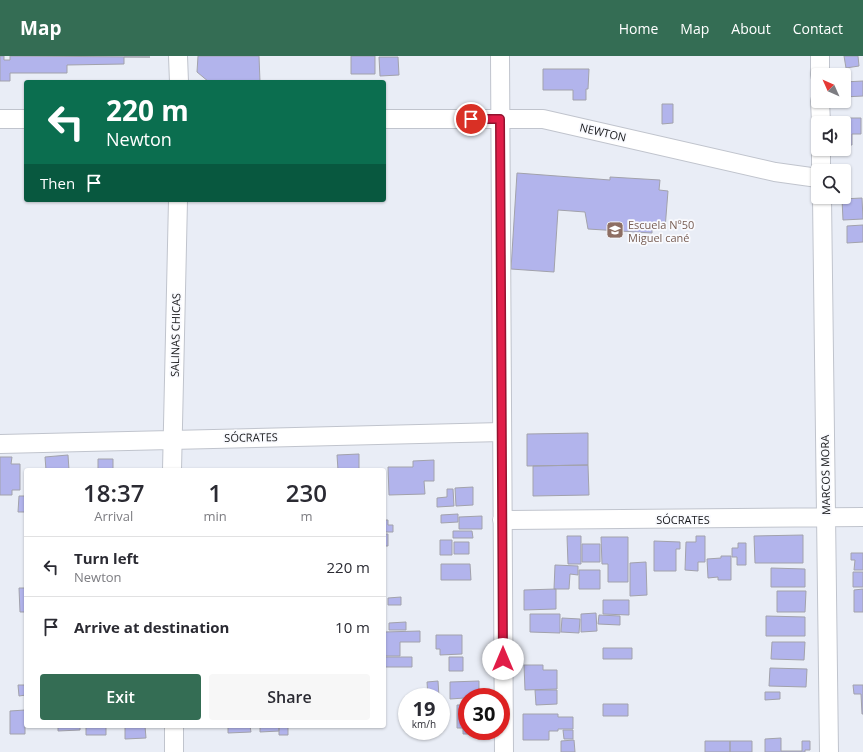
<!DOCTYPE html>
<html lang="en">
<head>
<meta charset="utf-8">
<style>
  :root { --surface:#fff; --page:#f7f7f7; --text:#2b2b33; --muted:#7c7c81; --line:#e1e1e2; --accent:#346d54 }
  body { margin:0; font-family:"Open Sans",sans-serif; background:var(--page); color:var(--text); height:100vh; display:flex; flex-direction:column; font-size:15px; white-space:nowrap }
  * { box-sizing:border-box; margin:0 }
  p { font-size:13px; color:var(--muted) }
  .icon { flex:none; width:22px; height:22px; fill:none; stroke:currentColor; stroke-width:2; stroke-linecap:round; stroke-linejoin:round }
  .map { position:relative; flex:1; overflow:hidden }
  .details { position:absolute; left:24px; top:412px; width:362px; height:260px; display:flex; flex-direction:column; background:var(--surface); border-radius:4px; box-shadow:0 1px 3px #0004 }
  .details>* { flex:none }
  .hud { position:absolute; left:24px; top:24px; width:362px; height:122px; border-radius:4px; box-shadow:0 1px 3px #0004; background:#0b6e4f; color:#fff; overflow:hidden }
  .needle { width:26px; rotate:315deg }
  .buttons { position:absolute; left:811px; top:12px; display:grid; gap:8px }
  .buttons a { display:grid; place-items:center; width:40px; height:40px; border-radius:4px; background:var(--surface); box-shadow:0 1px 3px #0004; font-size:20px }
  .speed { position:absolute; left:398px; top:632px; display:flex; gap:8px; font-size:20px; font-weight:700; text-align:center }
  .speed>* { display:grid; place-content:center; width:52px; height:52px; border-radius:50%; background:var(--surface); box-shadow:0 1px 3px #0004; line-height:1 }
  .speed small { font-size:10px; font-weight:400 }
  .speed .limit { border:6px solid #d22; background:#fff; color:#111 }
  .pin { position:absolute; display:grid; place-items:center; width:34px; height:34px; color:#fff; margin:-17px; border:2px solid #fff; border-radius:50%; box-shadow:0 1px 4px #0007 }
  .me { position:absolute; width:44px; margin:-22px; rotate:0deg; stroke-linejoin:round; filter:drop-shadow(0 0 3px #0008) }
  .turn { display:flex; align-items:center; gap:14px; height:84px; padding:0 16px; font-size:18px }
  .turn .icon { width:52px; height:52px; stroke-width:2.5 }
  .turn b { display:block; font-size:28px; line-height:34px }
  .then { display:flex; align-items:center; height:38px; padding:0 16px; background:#0003; gap:8px; font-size:15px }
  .eta { display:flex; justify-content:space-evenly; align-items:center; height:68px; text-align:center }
  .eta b { font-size:24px; font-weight:600; line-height:28px }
  .primary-button { display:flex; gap:8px; margin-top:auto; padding:8px 16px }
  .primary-button a { flex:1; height:46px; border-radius:4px; background:var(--accent); color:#fff; font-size:16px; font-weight:600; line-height:46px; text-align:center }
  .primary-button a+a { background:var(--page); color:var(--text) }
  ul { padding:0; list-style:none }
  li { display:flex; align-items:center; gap:12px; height:60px; padding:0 16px; border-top:1px solid var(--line) }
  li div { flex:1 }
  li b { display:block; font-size:15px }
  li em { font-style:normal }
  header { display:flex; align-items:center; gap:24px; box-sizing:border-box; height:56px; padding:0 20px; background:var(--accent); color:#fff }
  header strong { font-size:19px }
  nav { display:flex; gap:22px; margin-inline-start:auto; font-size:14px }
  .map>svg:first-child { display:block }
</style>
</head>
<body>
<header>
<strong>Map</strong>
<nav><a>Home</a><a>Map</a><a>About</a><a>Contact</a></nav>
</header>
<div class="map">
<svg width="863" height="696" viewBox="0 0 863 696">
  <rect width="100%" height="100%" fill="#e9edf6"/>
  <path fill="#b2b4ec" stroke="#a2a2ab" d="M0,0H4V4H10V0L150,1H124V8L67,9V17H10V25H0Z
    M198,0H259L260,26H209L197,16Z
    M351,0H375V18H351Z
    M844,0H858L859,10L846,12Z
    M379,1H398L399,19L380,20Z
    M543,13H589L588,33H586V44H573V34H543Z
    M863,25V40L844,41V26Z
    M662,48H673V67L662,68Z
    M841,62H861V78H852V89H844V67H841Z
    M517,117L610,124V121L660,124L659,134L668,135L665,173L652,172V177L588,173L585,156L558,154L554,216L511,213Z
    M862,142L863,163L843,164L842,143Z
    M863,169V186L847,187V170Z
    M588,377V409L527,410V378Z
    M359,398V414H338L337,399Z
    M68,399L69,414H46L45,401Z
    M0,401H12L11,408H20V434H12V439H0Z
    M98,403H113V414H98Z
    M434,404V425H424L425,438L389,439L388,411H413V405Z
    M588,409L589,439L533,440V410Z
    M473,431V449L456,450L455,432Z
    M447,433H453L454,450L437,451V442L447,441Z
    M19,440H26V456H18Z
    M458,458V466L441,467V459Z
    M482,460V473H459V461Z
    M384,464H388V469H393V476H384Z
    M453,475H472L473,482H453Z
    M384,478H388V490H384Z
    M803,479V507H755L754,480Z
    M567,480H581V508H568Z
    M696,480H705V506H698V515L685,514L686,486H696Z
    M601,481H628V526H608V508H602Z
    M440,484H452V499H440Z
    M654,485L680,486V493H676V515H654Z
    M454,486H469V498H454Z
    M738,487H746V509H737V501H732V492H738Z
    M582,488H600V506H582Z
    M851,497H863V514H854L855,504H851Z
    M721,500H731V524H718V521L708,522L707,503L721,502Z
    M646,506L647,539L630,540V507Z
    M441,508H470L471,524H441Z
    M555,509L578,510V519L570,518L569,533H554Z
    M771,512L805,513V531H771Z
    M579,514H600V533H579Z
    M853,516H863V531H853Z
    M19,532H26V556H20Z
    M556,533V553L524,554V534Z
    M863,533V556H854V534Z
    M777,535H806L805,556H777Z
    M401,541V549H388V542Z
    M603,544H629V559L603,558Z
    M596,557L597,575L581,576V558Z
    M530,558H560V577L530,576Z
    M599,559L620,560V569L598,568Z
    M766,560L805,561V580H766Z
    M562,562L580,563L579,577L561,576Z
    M406,566V574H389V567Z
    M420,575V586H400V600H384V576Z
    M436,579H462V598L440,599V593H436Z
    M772,586H805L804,604L771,603Z
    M603,592H632V603H603Z
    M384,601H412V611H384Z
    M449,601H463V615H449Z
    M524,609H543V614H557V633L525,634Z
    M770,612L807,613L806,631L769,630Z
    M438,625L439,641H428L427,626Z
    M479,625V641L450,643V626Z
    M18,629H26V639L19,640Z
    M853,629H863V658H862L861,638H854Z
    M535,634H557V648L536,649Z
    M765,636H780V643L765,644Z
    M603,648H628V660H603Z
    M457,649H467V675H476L473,678H463V672H457Z
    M25,654V678H10V655Z
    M523,658H558V661H573V673H558V675H549V684H523Z
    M58,670H80V674L58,675Z
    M86,670H106V679H86Z
    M125,670H145L146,682L125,683Z
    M228,670H250L251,676L228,677Z
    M260,670H279V675L260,676Z
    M279,670H288V679H279Z
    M563,674H573V683H564Z
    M781,682V695H802V685H810V694H805V696H765V683Z
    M574,684L575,696H561V685Z
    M705,685H730V696H705Z
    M730,685H752V696H730Z"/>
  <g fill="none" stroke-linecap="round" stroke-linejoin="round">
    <g stroke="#c0c4cd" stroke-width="20">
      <path id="minor" d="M178,0L179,26
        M500,0L504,696
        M820,0V19
        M820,45L821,67
        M0,63H26
        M384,63H543L775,116L818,122
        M821,93V115
        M822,141L829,696
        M0,388L502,376
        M172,414L178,144
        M502,464L863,461
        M174,670V696"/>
    </g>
    <use href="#minor" stroke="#fff" stroke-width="18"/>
  </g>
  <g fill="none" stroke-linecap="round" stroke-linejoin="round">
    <g stroke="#92132f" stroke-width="10">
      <path id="route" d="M471,63H500L503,603"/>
    </g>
    <use href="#route" stroke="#e11d48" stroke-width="7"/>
  </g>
  <defs>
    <g id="school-square" transform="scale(0.9)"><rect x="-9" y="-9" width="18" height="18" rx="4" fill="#8d6e63" stroke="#f9fafe"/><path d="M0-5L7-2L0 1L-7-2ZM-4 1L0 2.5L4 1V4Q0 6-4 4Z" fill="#fff"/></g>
  </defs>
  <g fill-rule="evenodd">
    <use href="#school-square" x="615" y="174"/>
  </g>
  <g text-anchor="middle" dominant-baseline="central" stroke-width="3.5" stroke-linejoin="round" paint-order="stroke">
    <g font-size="11" fill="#18191c" stroke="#f9fafe">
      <text transform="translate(603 76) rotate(13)">NEWTON</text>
      <text transform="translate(175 279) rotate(-89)">SALINAS CHICAS</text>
      <text transform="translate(251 381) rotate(-1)">SÓCRATES</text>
      <text transform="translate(825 419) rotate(-91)">MARCOS MORA</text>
      <text x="683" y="463">SÓCRATES</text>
    </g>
    <g font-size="11" fill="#785e54" stroke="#f9fafe" text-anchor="start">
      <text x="628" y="168">Escuela Nº50<tspan x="628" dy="13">Miguel cané</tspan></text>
    </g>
  </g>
</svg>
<div class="buttons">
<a><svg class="needle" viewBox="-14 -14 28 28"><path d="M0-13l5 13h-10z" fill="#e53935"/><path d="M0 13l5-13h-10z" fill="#7c7c81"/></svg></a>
<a><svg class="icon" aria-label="sound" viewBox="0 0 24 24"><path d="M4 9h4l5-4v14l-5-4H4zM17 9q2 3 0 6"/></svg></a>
<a><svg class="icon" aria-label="search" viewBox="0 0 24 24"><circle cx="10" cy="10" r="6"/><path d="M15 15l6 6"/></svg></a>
</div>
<div class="speed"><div>19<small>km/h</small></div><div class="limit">30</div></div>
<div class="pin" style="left:471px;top:63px;background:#d93025"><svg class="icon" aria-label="arrive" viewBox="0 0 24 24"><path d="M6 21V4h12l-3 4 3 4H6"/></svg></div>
<svg class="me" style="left:503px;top:603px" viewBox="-20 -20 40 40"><circle r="19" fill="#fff"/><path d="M0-13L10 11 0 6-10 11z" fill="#e11d48"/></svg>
<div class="hud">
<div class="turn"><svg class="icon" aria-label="left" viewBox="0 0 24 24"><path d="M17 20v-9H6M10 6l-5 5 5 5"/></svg><div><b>220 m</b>Newton</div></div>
<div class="then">Then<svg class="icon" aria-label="arrive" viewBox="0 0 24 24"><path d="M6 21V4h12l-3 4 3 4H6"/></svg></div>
</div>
<section class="details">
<div class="eta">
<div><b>18:37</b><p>Arrival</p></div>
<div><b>1</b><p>min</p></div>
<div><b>230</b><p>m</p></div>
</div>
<ul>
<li><svg class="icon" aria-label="left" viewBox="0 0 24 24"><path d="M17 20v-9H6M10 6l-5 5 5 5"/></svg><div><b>Turn left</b><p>Newton</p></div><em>220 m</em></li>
<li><svg class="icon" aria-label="arrive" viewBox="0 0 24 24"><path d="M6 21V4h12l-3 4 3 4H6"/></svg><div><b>Arrive at destination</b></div><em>10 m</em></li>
</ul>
<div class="primary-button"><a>Exit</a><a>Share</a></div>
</section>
</div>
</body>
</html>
